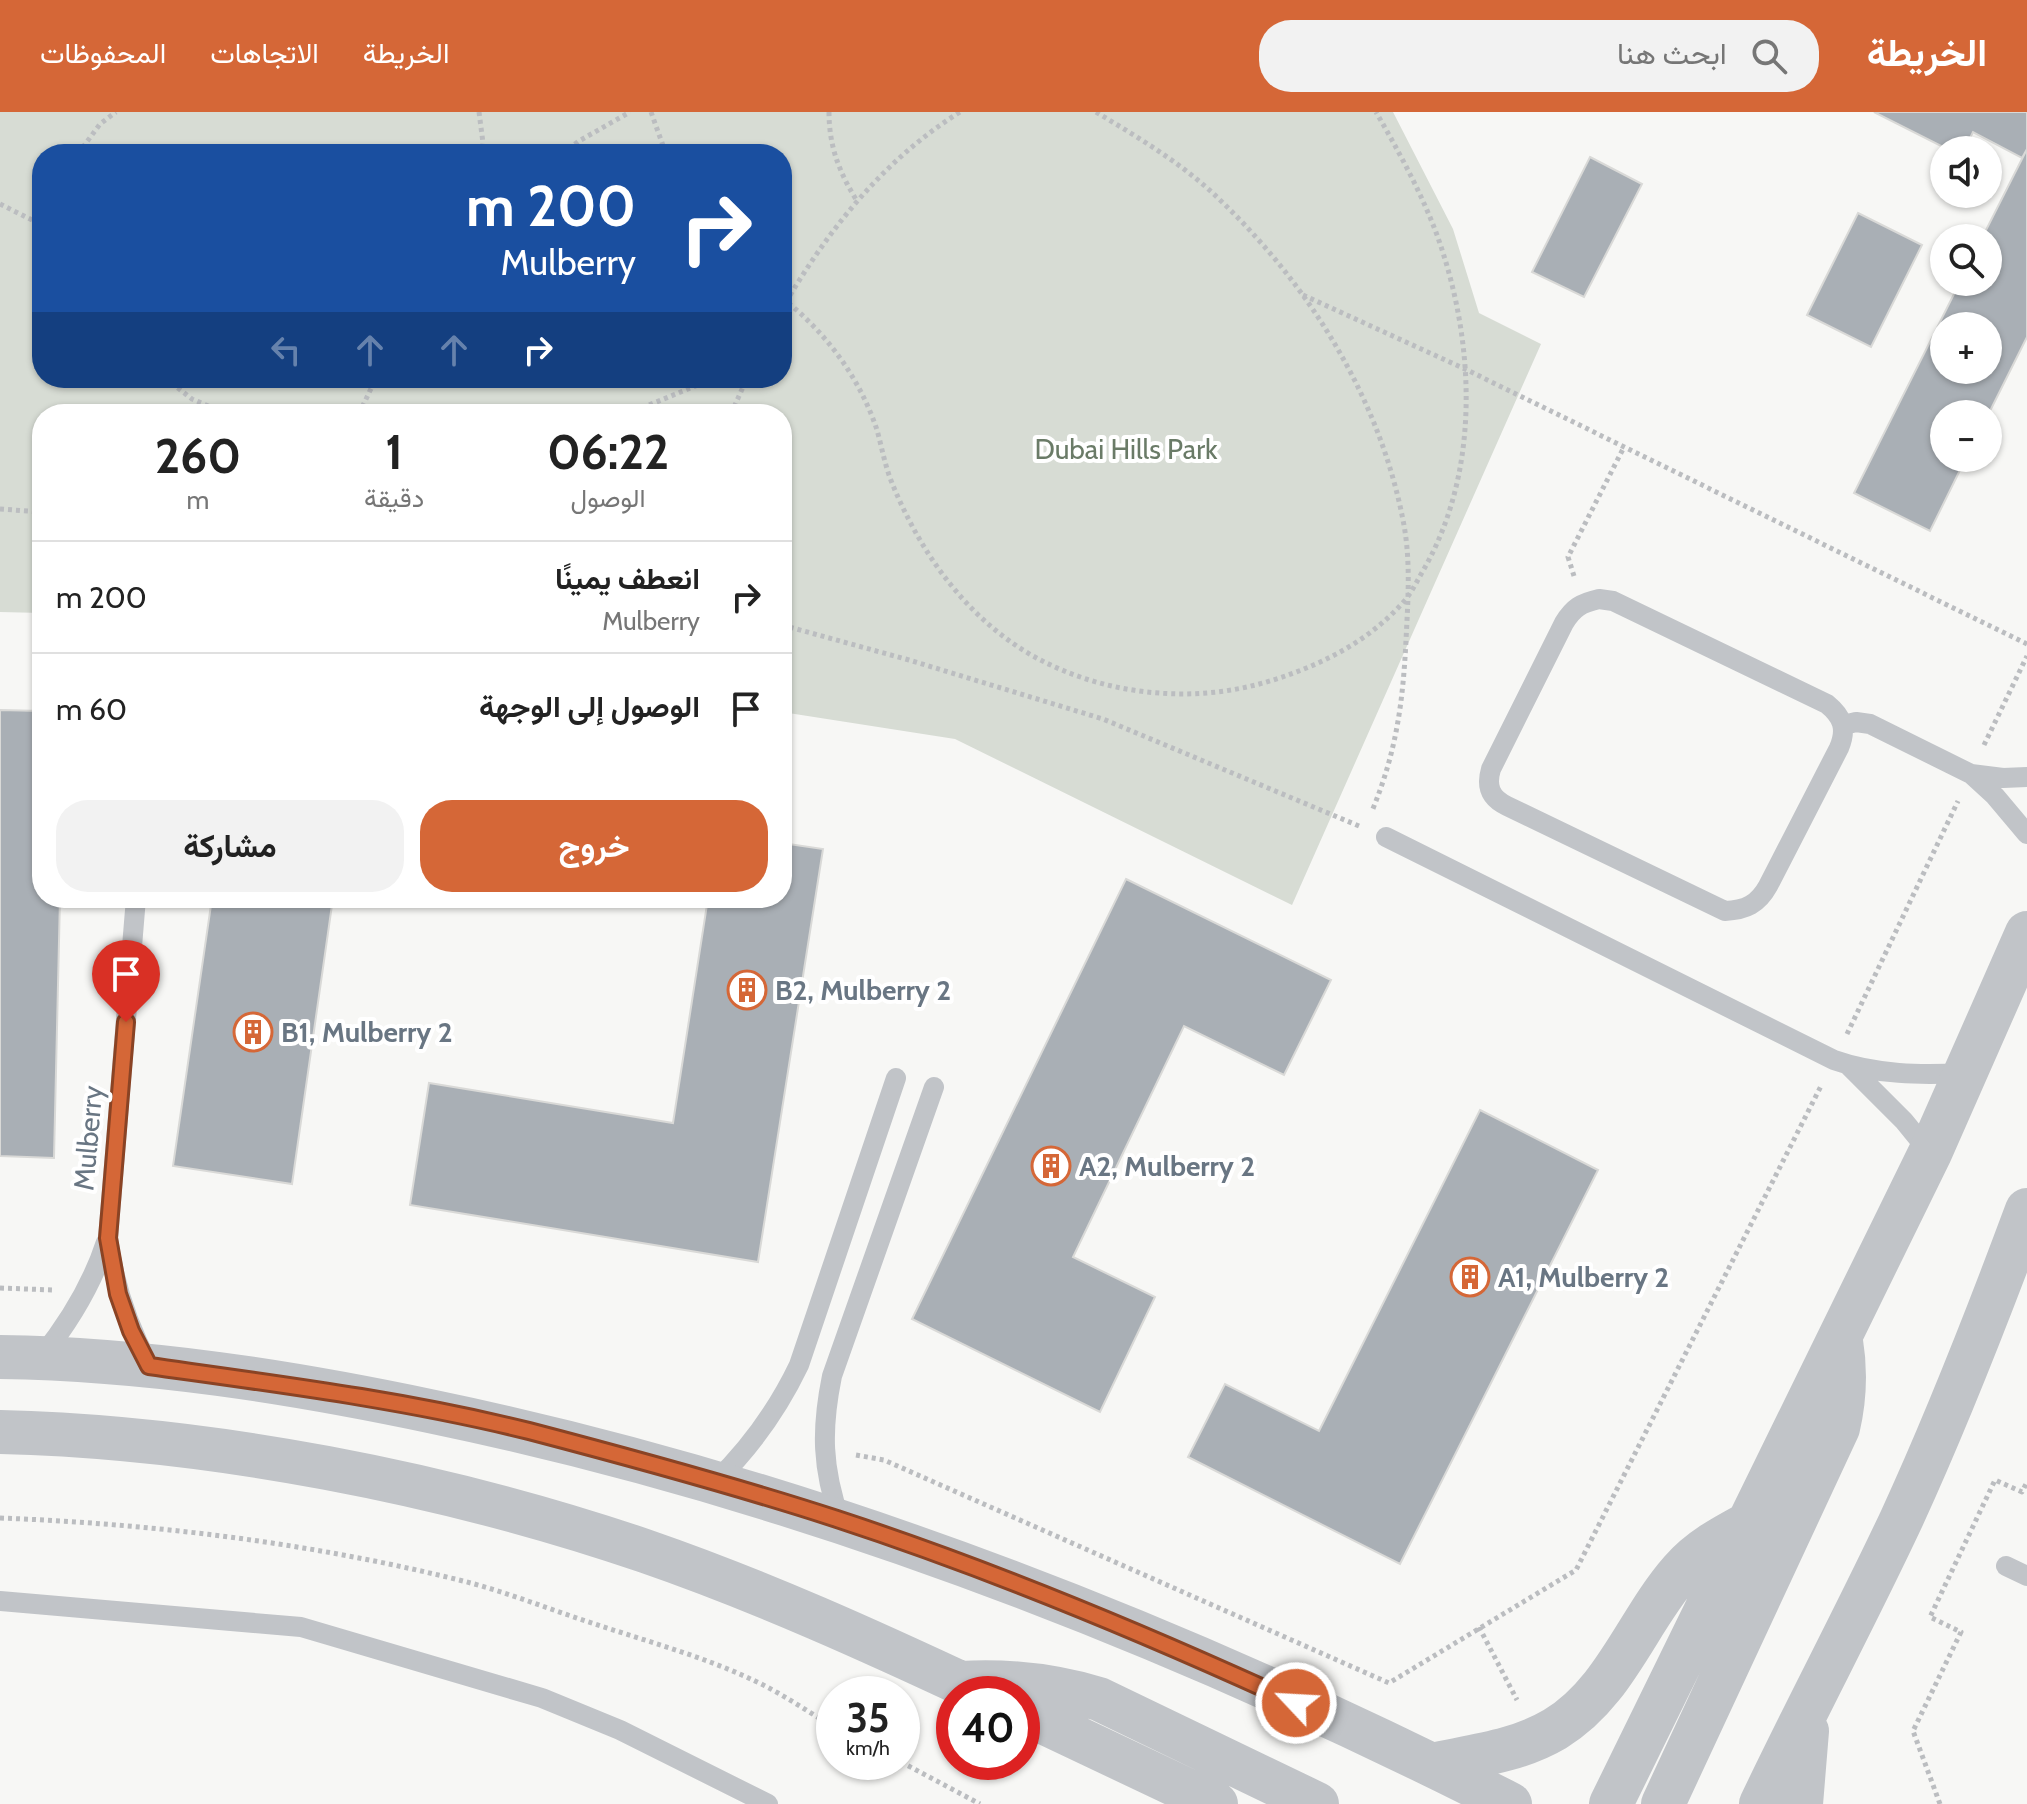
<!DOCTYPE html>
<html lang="ar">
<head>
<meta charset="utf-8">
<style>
  :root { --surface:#fff; --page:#f2f2f2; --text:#222; --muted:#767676; --line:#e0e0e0; --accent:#d56737 }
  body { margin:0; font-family:Cabin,Vazirmatn,sans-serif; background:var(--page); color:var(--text); direction:rtl; height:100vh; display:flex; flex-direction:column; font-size:30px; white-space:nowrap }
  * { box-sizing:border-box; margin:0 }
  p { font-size:26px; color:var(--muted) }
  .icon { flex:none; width:44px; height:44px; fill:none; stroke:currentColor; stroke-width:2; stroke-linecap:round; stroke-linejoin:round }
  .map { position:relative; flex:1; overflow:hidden; direction:ltr }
  .sheet { position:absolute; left:32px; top:292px; width:760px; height:504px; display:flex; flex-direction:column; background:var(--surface); border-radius:32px; box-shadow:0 2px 6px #0004; direction:rtl }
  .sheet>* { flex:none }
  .top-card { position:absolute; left:32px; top:32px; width:760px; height:244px; border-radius:32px; box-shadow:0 2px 6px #0004; direction:rtl; background:#1a4fa0; color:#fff; overflow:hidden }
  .tools { position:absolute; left:1930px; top:24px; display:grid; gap:16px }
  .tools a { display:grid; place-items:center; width:72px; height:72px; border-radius:50%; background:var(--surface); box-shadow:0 2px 6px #0004; font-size:40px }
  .speed { position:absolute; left:816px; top:1564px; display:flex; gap:16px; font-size:40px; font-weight:700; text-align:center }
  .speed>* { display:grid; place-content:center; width:104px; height:104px; border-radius:50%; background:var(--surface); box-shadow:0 2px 6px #0004; line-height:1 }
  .speed small { font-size:20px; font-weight:400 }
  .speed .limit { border:12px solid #d22; background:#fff; color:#111 }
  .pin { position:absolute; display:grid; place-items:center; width:68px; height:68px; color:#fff; margin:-82px -34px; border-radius:50% 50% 50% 0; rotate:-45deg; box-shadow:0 0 8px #0007 }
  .pin .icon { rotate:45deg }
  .me { position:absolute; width:88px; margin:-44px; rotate:295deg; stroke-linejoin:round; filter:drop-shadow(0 0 6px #0008) }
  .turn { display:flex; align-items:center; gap:28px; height:168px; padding:0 24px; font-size:36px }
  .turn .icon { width:104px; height:104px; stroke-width:2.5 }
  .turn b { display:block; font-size:56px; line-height:68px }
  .lanes { display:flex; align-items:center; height:76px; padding:0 24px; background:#0003; justify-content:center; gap:40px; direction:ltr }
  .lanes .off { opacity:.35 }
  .eta { display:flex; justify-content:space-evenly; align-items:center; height:136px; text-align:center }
  .eta b { font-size:48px; font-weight:700; line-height:56px }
  .primary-button { display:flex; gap:16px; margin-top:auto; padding:16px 24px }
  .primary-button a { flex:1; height:92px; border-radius:32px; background:var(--accent); color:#fff; font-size:32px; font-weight:700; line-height:92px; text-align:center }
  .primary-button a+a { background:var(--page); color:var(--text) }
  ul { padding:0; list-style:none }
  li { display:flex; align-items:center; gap:24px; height:112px; padding:0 24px; border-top:2px solid var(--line) }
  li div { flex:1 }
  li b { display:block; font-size:30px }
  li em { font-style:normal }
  header { display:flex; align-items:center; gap:48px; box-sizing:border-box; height:112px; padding:0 40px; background:var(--accent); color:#fff }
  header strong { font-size:38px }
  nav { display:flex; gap:44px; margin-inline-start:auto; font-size:28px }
  .search { width:560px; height:72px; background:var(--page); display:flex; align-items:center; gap:20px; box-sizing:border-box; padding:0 28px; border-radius:32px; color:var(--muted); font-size:30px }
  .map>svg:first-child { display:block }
</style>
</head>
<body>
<header>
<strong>الخريطة</strong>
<div class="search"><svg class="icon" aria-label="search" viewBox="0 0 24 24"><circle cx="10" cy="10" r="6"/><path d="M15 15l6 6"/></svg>ابحث هنا</div>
<nav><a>الخريطة</a><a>الاتجاهات</a><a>المحفوظات</a></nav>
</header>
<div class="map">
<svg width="2027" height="1692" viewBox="0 0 2027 1692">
  <rect width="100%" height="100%" fill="#f7f7f5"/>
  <path fill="#d7dcd4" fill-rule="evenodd" d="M0,0H1393L1453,117L1479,201L1541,232L1292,793L955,627L782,600V302H42V501L0,500ZM42,42H782V266H42Z"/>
  <path fill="#a9afb5" stroke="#d9d9d7" stroke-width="2" fill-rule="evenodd" d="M1874,0H2027V37L2022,46L1973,20L1964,38H1949Z
    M2027,37V225L1988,303L1944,302V346H1966L1930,419L1854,381L1960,170H1988V126H1982ZM1944,214H1988V258H1944Z
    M1590,45L1642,72L1584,185L1532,160Z
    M1858,101L1922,133L1871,235L1807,203Z
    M0,598L42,599V786H60L54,1046L0,1044Z
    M782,731L823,737L758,1150L410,1093L429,971L673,1011L708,786H782Z
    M1126,767L1331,868L1284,963L1184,914L1073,1145L1155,1185L1100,1300L912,1207Z
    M212,786H333L292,1072L173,1054Z
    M1480,998L1598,1058L1400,1452L1188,1345L1225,1272L1319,1319Z"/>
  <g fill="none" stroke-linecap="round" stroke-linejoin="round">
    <path stroke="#bbbdc0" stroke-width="5" stroke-dasharray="4 4" stroke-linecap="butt" d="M479,0L483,31L482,42
      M651,0L666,42
      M829,0C829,34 839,60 857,89
      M1096,0C1139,26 1183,52 1219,87C1309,173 1379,285 1403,408C1411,447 1408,488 1406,528C1403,591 1396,641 1372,699
      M78,42L100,12L116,0
      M562,42L579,29L630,0
      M0,92L42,113
      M1303,183L1465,257L2027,532
      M782,186C825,219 860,266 877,318C882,336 885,354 892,371C920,440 966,506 1033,544C1105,584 1195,593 1273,568C1324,552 1371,528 1406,487C1413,478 1418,467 1424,457C1481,357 1475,229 1437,123C1421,80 1399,40 1376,0
      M782,197C827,119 883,48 960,0
      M165,266L192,287L227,302
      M359,302L376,266
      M627,302L715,266
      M731,302L747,266
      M0,397L42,400
      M1574,464L1568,445L1624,335
      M782,513L909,548L1103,607L1359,714
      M1984,633L2027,544
      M1847,922L1958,689
      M0,1176L53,1178
      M856,1343L884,1348L1389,1571L1576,1458L1821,974
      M0,1406C156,1412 311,1431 463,1469C507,1480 551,1498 595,1512C649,1530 705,1545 755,1569C783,1582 808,1600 834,1615
      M1479,1515L1517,1588
      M901,1650L980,1692
      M1940,1692L1913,1619L1961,1520L1930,1505L1995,1368L2022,1380L2027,1370"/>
    <path stroke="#c1c4c8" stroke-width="20" d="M1599,487L1613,489L1827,592C1843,605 1847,617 1839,636L1768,774C1758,792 1746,798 1725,799L1507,694C1490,686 1486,674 1491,657L1564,511C1573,496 1581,491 1599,487Z
      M1844,613L1856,610L1870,612L1971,662L1995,684L2027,722
      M1971,662L2003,666L2027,665
      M1386,725L1834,948C1876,963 1921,963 1965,961
      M136,786L108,1126C114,1173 127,1212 149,1253
      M1849,954L1904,1009L1930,1041
      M42,1244C70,1209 92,1173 106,1130
      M715,1370C751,1335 777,1299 799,1253L896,966
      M840,1408C822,1356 821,1318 832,1264L934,975
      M2006,1454L2027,1464
      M0,1489L301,1515L542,1586L620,1618L768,1692"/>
    <path stroke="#c1c4c8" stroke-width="44" d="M0,1245C146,1247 292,1270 434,1300C809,1378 1169,1519 1510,1692
      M0,1320C210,1325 446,1371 645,1439C761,1479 873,1530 984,1582
      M961,1571C1009,1568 1052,1573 1099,1587L1317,1692
      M1022,1600L1216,1692
      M1432,1653C1474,1644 1518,1639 1555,1617C1615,1581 1637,1509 1681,1459C1700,1437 1725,1424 1751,1410
      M1611,1692L1930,1041L2027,821
      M1663,1692L1838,1316C1845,1286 1846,1259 1841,1229
      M1761,1692C1806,1597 1856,1504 1901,1408C1948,1306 1988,1203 2027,1098
      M1801,1692L1807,1619"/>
  </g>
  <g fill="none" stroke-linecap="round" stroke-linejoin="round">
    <g stroke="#8a4324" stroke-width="20">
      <path id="route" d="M126,910L108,1126L118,1182L131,1219L149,1254C277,1272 404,1288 529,1319C632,1346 736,1374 837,1407C993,1458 1146,1522 1296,1591"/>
    </g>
    <use href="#route" stroke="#d56737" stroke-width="14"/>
  </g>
  <defs>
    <g id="building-ring" transform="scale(2)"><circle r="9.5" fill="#fff" stroke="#d56737" stroke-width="1.5"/><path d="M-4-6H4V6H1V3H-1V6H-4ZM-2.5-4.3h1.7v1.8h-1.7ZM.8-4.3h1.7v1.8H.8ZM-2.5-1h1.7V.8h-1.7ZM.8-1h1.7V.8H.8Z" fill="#d56737"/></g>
  </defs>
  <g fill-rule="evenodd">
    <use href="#building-ring" x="747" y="878"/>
    <use href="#building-ring" x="253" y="920"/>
    <use href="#building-ring" x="1051" y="1054"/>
    <use href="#building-ring" x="1470" y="1165"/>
  </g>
  <g text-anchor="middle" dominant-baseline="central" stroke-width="8" stroke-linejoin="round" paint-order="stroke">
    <g font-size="28" fill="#6a7b67" stroke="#fff">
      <text x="1126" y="337">Dubai Hills Park</text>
    </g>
    <g font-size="28" font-weight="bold" fill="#697683" stroke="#fff" text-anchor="start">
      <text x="775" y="878">B2, Mulberry 2</text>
      <text x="281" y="920">B1, Mulberry 2</text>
      <text x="1079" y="1054">A2, Mulberry 2</text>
      <text x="1498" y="1165">A1, Mulberry 2</text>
    </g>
    <g font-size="28" fill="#697683" stroke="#fff">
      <text transform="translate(88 1026) rotate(-85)">Mulberry</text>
    </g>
  </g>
</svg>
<div class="tools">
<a><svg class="icon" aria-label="sound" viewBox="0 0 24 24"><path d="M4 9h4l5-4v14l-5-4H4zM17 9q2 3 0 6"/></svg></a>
<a><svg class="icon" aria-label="search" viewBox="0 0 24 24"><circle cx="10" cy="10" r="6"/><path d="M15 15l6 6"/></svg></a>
<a>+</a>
<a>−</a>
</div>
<div class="speed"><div>35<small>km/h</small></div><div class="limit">40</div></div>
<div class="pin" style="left:126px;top:910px;background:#d93025"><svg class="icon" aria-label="arrive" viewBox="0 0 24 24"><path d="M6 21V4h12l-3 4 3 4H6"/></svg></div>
<svg class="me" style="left:1296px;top:1591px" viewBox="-20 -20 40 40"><circle r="17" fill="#d56737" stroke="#fff" stroke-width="3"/><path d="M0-11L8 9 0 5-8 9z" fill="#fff"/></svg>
<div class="top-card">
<div class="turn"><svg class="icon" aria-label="right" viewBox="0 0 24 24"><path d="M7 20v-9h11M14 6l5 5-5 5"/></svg><div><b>200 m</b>Mulberry</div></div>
<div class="lanes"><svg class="icon off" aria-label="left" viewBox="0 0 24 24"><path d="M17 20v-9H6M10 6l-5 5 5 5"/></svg><svg class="icon off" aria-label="ahead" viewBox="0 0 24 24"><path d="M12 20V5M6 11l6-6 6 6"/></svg><svg class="icon off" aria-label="ahead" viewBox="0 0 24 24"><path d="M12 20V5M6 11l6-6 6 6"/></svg><svg class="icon" aria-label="right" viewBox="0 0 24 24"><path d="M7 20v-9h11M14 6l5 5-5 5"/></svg></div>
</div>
<section class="sheet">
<div class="eta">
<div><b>06:22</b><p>الوصول</p></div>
<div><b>1</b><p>دقيقة</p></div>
<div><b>260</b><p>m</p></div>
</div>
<ul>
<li><svg class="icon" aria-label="right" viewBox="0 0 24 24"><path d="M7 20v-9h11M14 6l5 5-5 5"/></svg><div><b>انعطف يمينًا</b><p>Mulberry</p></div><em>200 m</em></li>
<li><svg class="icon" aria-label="arrive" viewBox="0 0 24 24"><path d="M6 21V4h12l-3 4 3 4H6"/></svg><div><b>الوصول إلى الوجهة</b></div><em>60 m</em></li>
</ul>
<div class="primary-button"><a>خروج</a><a>مشاركة</a></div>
</section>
</div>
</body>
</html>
